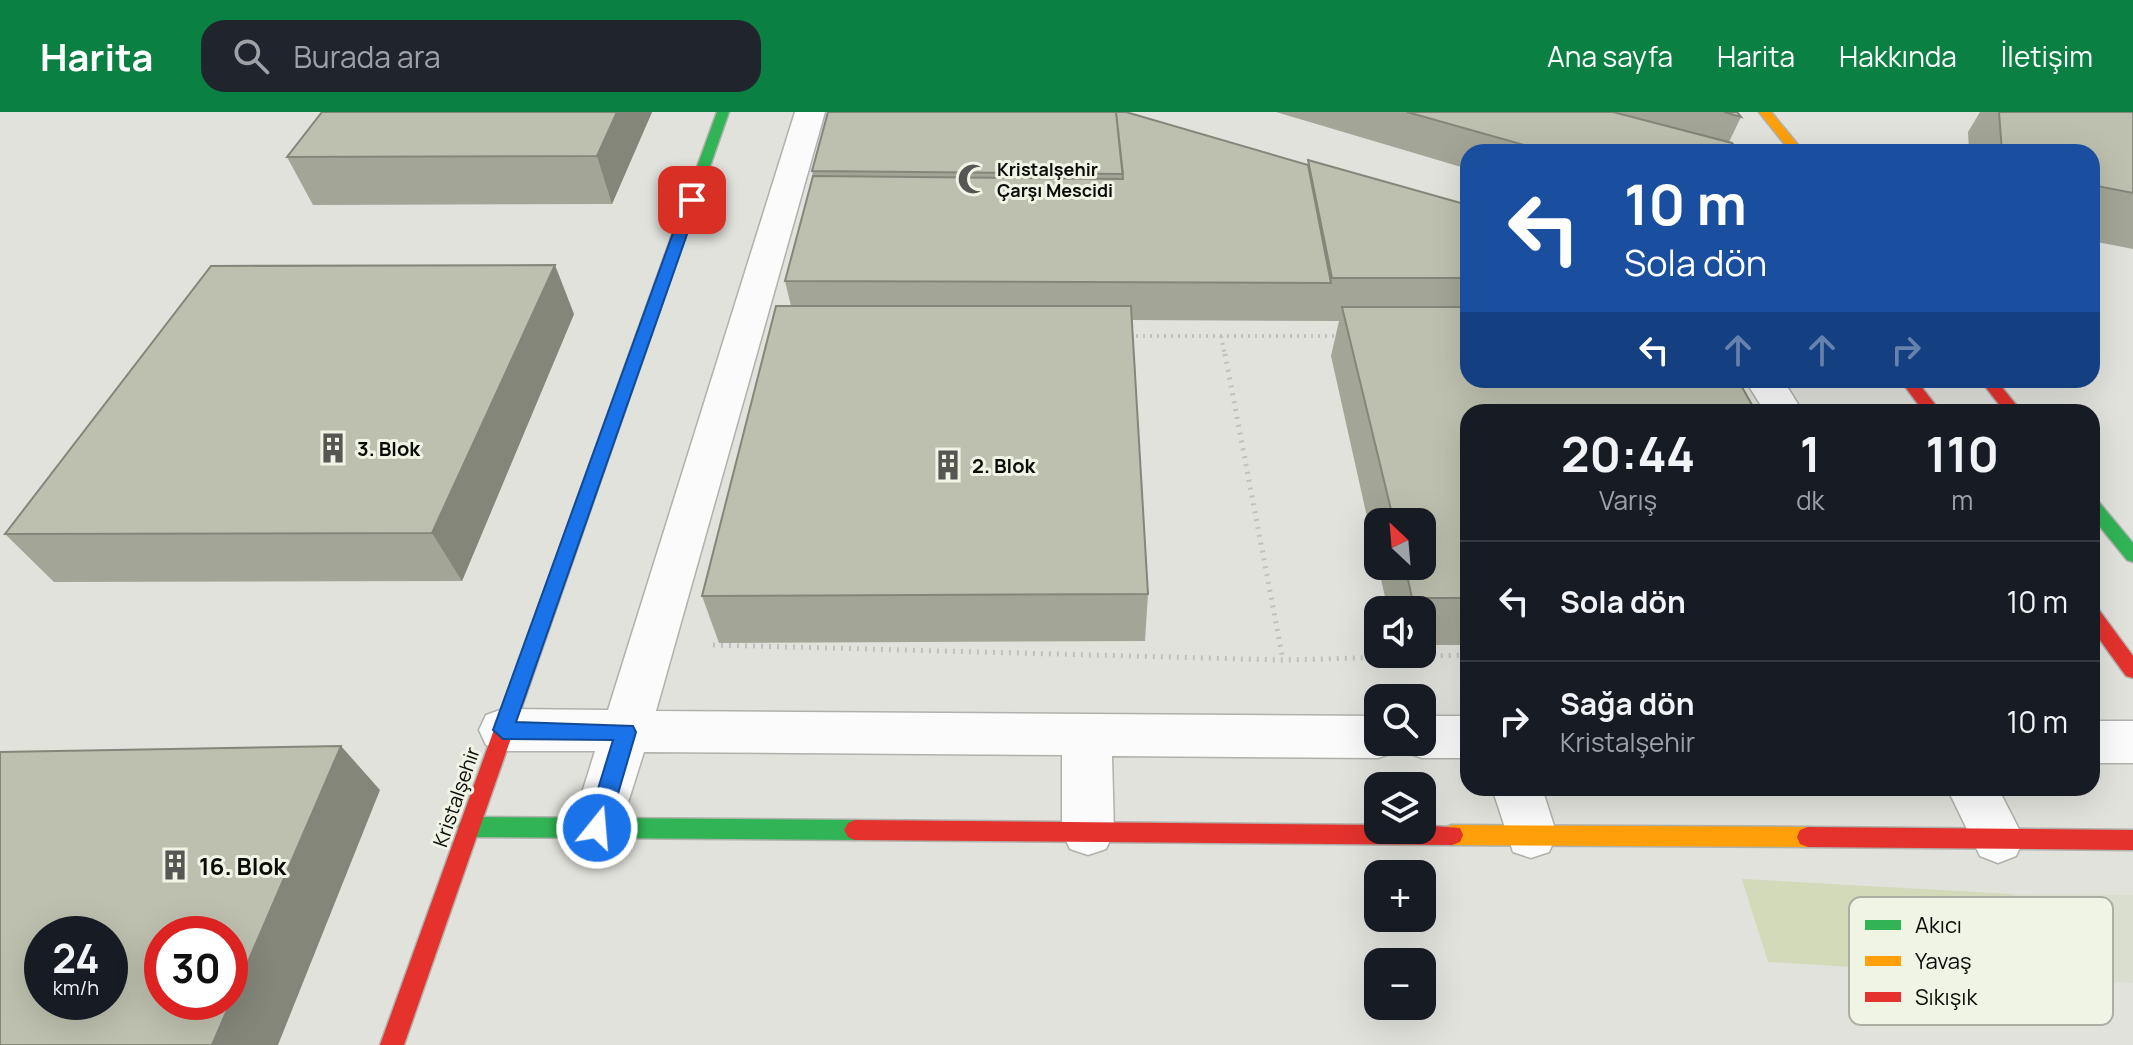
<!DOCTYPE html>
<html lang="tr">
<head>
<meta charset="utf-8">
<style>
  :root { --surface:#171b24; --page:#20242c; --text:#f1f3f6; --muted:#9ea1a6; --line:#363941; --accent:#0b8043 }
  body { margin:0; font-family:Manrope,sans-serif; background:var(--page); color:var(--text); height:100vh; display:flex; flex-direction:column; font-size:30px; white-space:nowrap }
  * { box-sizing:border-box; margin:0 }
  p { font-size:26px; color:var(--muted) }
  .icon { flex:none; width:44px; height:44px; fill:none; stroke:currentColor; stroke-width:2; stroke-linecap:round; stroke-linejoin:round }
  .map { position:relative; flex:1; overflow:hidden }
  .sheet { position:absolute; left:1460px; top:292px; width:640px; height:392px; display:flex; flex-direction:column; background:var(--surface); border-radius:24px; box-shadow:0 8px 32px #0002 }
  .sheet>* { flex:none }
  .guide { position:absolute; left:1460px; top:32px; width:640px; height:244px; border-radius:24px; box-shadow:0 8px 32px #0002; background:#1a4fa0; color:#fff; overflow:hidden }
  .needle { width:52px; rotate:334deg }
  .fabs { position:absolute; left:1364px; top:396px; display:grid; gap:16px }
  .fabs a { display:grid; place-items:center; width:72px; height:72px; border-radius:16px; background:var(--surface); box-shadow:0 8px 32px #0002; font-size:40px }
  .speed { position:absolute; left:24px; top:804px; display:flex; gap:16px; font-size:40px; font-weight:700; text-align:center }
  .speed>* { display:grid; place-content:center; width:104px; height:104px; border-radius:50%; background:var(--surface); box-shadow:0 8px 32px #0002; line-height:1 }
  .speed small { font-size:20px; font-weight:400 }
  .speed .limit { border:12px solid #d22; background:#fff; color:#111 }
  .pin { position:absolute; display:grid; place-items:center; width:68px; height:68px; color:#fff; margin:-34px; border-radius:16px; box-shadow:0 4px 12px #0006 }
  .me { position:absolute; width:88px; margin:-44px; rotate:17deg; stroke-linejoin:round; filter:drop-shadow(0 0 6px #0008) }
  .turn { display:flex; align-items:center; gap:28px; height:168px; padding:0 32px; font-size:36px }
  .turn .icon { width:104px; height:104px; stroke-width:2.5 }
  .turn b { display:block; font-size:56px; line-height:68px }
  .lanes { display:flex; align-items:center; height:76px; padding:0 32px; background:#0003; justify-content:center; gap:40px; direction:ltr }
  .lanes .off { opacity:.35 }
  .eta { display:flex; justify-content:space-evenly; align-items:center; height:136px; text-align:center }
  .eta b { font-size:48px; font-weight:700; line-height:56px }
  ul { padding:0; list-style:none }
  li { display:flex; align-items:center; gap:24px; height:120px; padding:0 32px; border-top:2px solid var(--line) }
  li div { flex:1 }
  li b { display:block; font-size:30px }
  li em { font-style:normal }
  header { display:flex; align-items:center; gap:48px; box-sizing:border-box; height:112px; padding:0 40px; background:var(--accent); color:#fff }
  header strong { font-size:38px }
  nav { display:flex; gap:44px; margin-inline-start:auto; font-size:28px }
  .search { width:560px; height:72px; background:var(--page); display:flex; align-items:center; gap:20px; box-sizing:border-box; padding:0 28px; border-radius:24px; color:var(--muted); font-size:30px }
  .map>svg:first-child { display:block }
</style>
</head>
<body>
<header>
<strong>Harita</strong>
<div class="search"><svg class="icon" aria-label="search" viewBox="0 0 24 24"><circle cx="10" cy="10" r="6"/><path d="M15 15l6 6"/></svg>Burada ara</div>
<nav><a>Ana sayfa</a><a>Harita</a><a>Hakkında</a><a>İletişim</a></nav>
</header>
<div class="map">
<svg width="2133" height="933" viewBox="0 0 2133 933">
  <rect width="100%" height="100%" fill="#e1e2dc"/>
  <path fill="#dadecf" d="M2012,782L2133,783V871L2052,867Z"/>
  <path fill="#d2daba" d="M1742,767L2012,782L2052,867L1768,850Z"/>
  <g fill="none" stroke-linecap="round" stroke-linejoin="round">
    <g stroke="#b0b1ac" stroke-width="3">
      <path id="street" d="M795,0H825L656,599L1378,604V630H1422V604H1468V646H1422L1405,640L1400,630L1395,640L1378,646L1112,644L1114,720L1106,737L1088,743L1070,737L1062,720V643L644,640L615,732L597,739L579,732L571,716L595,639H503L486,633L479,618L486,603L503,597L608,598Z
        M1745,268H1783L1803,300H1765Z
        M2092,609H2133V651H2092Z
        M1492,676H1542L1557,723L1549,740L1531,746L1513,740Z
        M1947,676H1998L2024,727L2016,744L1998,751L1980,744Z"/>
    </g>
    <g stroke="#b0b1ac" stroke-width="3">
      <path id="fast" d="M717,0H729L685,126L678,130L673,129L671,126Z
        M2092,387L2098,389L2133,431V450L2127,448L2092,405Z
        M469,705L855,708L862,711L866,718L862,725L855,728L469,725L462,722L458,715L462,708Z"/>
    </g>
    <g stroke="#b0b1ac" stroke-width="3">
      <path id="slow" d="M1759,0H1771L1804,40H1791Z
        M678,122L685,126L564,474L561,479H549L546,474L671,126Z
        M1452,713L1808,715L1816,718L1819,725L1816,732L1808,735L1452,733L1444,730L1441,723L1444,716Z"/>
    </g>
    <g stroke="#b0b1ac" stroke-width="3">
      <path id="jam" d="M1900,268H1916L1941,300H1924Z
        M1980,268H1996L2022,300H2005Z
        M555,467L561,469L564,474L404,933H380L546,474L549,469Z
        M2092,496L2099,498L2133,544V566L2126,564L2092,517Z
        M855,708L1378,713V718H1422V713L1460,716L1463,723L1460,730L1452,733L855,728L848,725L844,718L848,711Z
        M1808,715L2133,718V738L1808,735L1800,732L1797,725L1800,718Z"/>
    </g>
    <path stroke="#c0c1be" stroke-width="4" stroke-dasharray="2 5" stroke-linecap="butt" d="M1129,224H1339
      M1221,224L1225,244"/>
    <path stroke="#c0c1be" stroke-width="5" stroke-dasharray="2 6" stroke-linecap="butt" d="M1225,242L1283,548
      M713,533L1283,548L1468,543"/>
    <use href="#street" fill="#fafbfa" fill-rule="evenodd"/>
    <use href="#fast" fill="#30b455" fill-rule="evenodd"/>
    <use href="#slow" fill="#ff9f0a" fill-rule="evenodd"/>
    <use href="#jam" fill="#e5322d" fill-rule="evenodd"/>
  </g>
  <path fill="#a3a596" d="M322,0H652L612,92L313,93L287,45Z
    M1276,0H1737L1741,5L1729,30L1739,40H1468V57Z
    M1980,0H2133V137L2092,129V40H1969L1968,20Z
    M1308,48L1468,93V533H1422V498H1388L1378,454H1422V410H1378V454L1331,244L1339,209L1131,208L1148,482L1145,529L719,531L702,484L791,194L785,169L813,64L812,59L1308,53Z
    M574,202L462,469L54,470L5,422Z"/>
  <path fill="#84867a" d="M617,0H652L612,92L597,44Z
    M555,153L574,202L462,469L432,421Z
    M341,634L380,678L278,933H212Z"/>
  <path fill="#bdc0ae" stroke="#84867a" stroke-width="2" fill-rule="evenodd" d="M322,0H617L597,44L287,45Z
    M828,0H1116L1123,62L812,59Z
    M1116,0H1126L1308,53L1331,171L785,169L813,64L1123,67Z
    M1407,0H1613L1732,31L1739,40H1549Z
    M1724,0H1737L1741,5Z
    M1999,0H2133V81L2092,73V40H2002Z
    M1308,48L1468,93V166H1332Z
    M555,153L432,421L5,422L211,154Z
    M776,194H1131L1148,482L702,484Z
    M1342,195H1468V268H1738L1756,300H1468V486H1412L1405,454H1422V410H1394Z
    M341,634L212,933H0V640ZM42,822H110V890H42ZM162,822H230V890H162Z"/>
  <path fill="#1a73e8" stroke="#114b97" stroke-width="2" d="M692,84L699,88L516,610L633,614L636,620L608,716L605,723L597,726L590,723L586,716L613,628L503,627L493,618L685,88Z"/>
  <defs>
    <g id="mosque-bare" transform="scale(2.4)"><path d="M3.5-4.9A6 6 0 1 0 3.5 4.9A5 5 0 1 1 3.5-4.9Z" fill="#565752" stroke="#f0f4e5" stroke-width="2.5" paint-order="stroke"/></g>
    <g id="building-bare" transform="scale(2.4)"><path d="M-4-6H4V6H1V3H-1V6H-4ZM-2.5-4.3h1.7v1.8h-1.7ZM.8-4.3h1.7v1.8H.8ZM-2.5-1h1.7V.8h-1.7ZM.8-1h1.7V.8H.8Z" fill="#565752" stroke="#f0f4e5" stroke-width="2.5" paint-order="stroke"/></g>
  </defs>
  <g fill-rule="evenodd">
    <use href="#mosque-bare" x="973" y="67"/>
    <use href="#building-bare" x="333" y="336"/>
    <use href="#building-bare" x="948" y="353"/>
    <use href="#building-bare" x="175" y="753"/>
  </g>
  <g text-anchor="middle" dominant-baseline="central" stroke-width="6" stroke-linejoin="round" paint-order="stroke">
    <g font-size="18" font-weight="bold" fill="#0b0c08" stroke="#f0f4e5" text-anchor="start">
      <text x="997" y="57">Kristalşehir<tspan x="997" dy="21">Çarşı Mescidi</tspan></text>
    </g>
    <g font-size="20" font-weight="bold" fill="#0b0c08" stroke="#f0f4e5" text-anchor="start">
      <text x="357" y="336">3. Blok</text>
      <text x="972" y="353">2. Blok</text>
    </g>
    <g font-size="20" fill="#0b0c08" stroke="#f0f4e5">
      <text transform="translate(456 685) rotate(-71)">Kristalşehir</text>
    </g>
    <g font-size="24" font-weight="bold" fill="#0b0c08" stroke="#f0f4e5" text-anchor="start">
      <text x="199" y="753">16. Blok</text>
    </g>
  </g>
  <rect x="1849" y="785" width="264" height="128" rx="12" fill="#f0f4e5" stroke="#abaea3" stroke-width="2"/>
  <rect x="1865" y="808" width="36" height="10" fill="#30b455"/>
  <rect x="1865" y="844" width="36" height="10" fill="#ff9f0a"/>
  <rect x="1865" y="880" width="36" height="10" fill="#e5322d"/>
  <g font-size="22" fill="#0b0c08">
    <text x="1915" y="821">Akıcı</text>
    <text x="1915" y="857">Yavaş</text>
    <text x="1915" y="893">Sıkışık</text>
  </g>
</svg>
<div class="fabs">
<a><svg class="needle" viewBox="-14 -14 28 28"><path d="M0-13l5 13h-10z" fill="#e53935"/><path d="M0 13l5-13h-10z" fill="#9ea1a6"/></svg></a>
<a><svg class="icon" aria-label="sound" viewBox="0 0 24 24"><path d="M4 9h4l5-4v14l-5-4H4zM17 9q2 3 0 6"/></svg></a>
<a><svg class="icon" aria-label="search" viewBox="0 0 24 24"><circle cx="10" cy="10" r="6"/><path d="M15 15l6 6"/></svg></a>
<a><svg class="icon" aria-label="layers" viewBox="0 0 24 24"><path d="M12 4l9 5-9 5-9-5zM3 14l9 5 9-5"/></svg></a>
<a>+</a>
<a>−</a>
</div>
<div class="speed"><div>24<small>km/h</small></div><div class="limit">30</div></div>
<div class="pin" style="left:692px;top:88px;background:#d93025"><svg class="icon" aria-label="arrive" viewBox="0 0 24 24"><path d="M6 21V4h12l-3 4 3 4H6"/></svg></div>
<svg class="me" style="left:597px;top:716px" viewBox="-20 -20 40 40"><circle r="17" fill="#1a73e8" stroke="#fff" stroke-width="3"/><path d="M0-11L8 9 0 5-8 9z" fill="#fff"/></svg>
<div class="guide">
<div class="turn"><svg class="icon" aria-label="left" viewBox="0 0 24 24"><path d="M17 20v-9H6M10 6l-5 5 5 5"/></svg><div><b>10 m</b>Sola dön</div></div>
<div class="lanes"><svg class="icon" aria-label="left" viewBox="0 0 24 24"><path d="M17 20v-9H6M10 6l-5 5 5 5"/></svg><svg class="icon off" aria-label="ahead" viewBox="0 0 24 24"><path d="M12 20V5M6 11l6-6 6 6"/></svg><svg class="icon off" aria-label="ahead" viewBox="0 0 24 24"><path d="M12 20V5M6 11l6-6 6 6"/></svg><svg class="icon off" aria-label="right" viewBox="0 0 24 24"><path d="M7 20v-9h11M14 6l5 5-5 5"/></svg></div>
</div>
<section class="sheet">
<div class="eta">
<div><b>20:44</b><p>Varış</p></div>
<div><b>1</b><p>dk</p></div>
<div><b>110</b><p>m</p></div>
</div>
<ul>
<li><svg class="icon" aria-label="left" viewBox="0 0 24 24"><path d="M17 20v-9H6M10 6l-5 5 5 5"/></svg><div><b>Sola dön</b></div><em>10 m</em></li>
<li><svg class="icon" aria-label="right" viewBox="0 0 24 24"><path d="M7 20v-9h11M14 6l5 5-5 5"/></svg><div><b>Sağa dön</b><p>Kristalşehir</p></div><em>10 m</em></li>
</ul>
</section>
</div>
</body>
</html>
